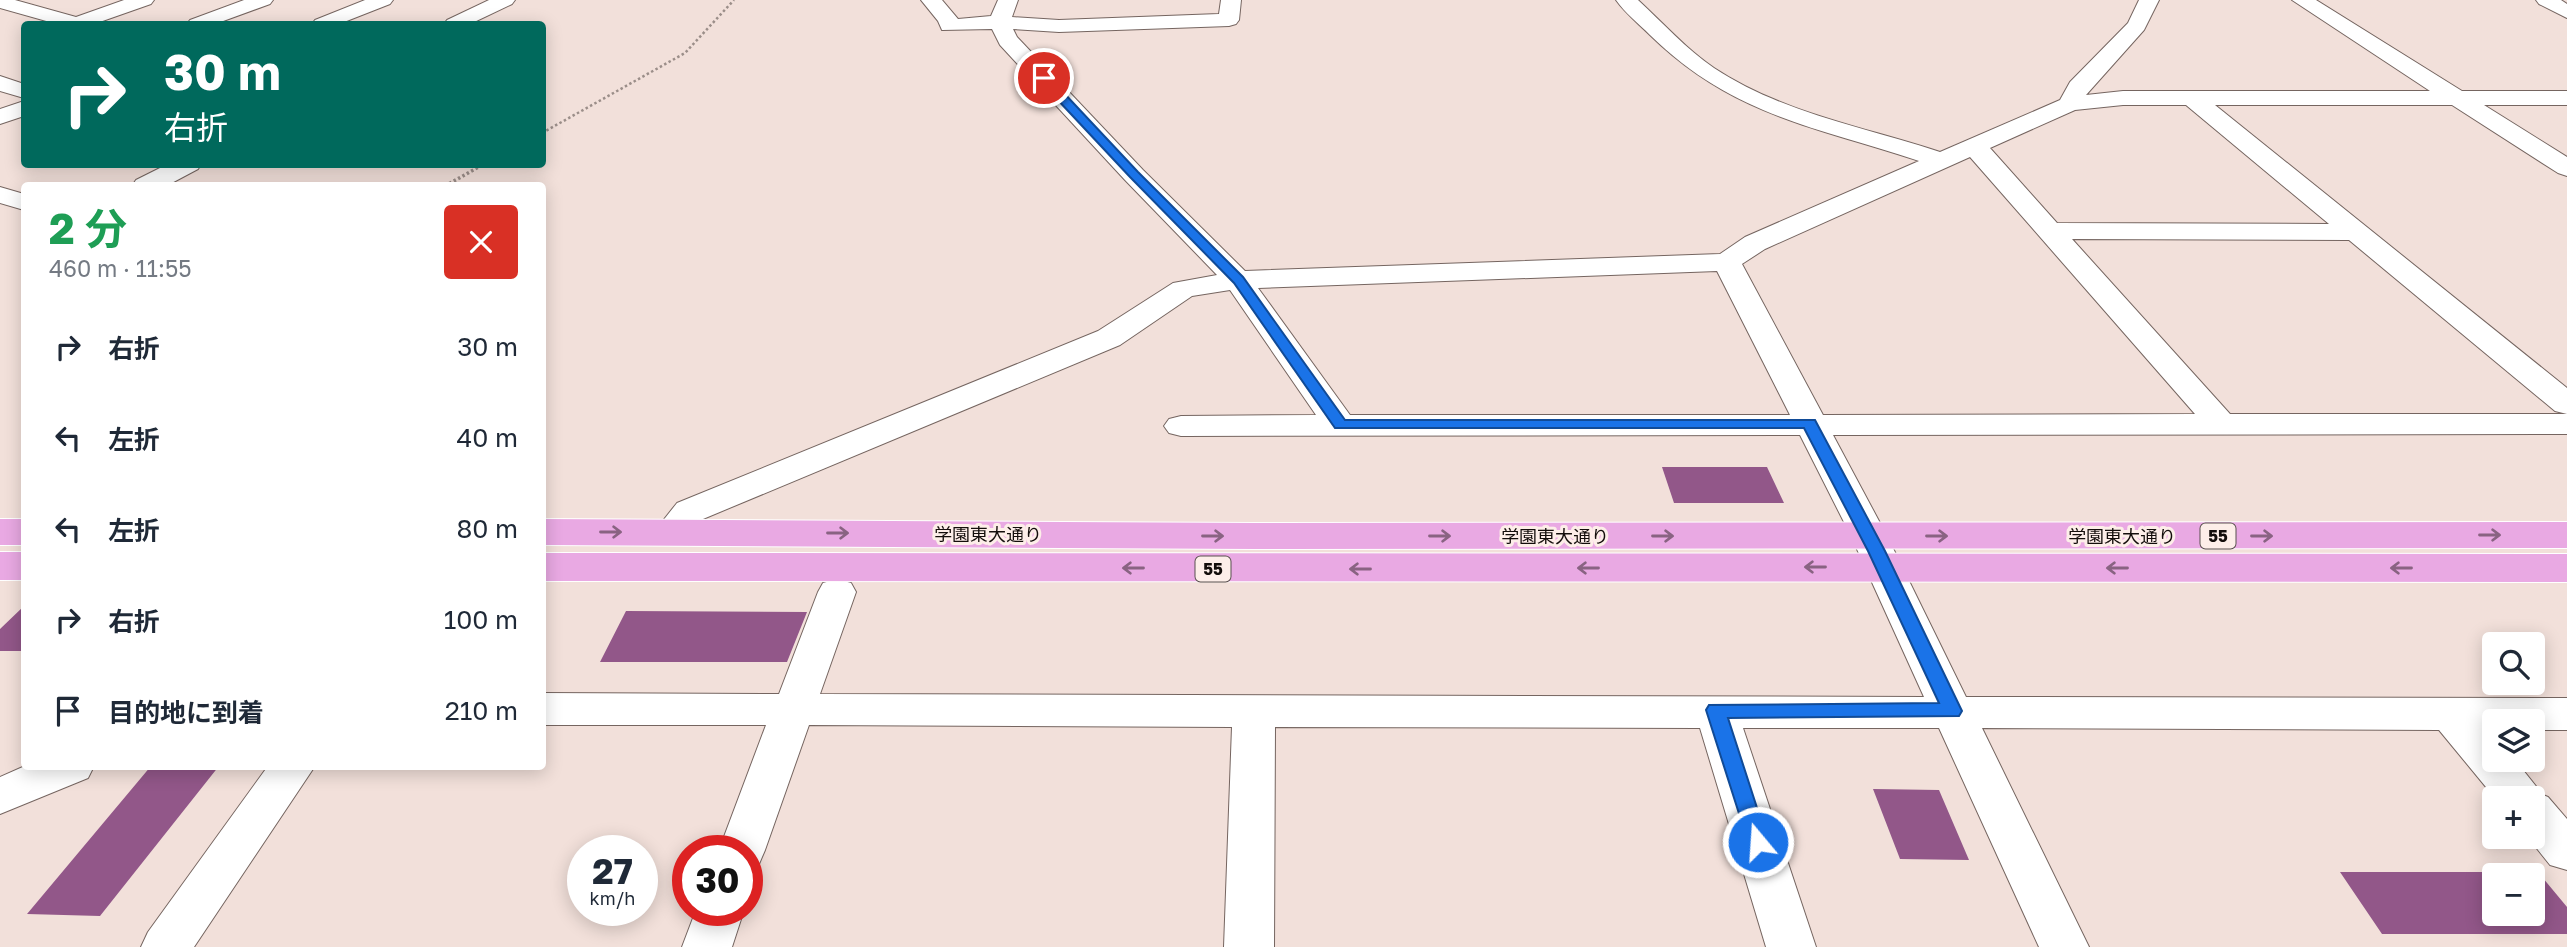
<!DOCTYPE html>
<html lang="ja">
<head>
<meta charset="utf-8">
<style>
  :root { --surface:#fff; --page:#f6f6f7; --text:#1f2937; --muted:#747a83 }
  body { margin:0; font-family:"Golos Text","Noto Sans JP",sans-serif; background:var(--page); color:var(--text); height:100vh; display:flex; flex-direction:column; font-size:26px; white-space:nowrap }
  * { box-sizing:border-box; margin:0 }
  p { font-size:23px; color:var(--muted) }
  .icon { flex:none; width:38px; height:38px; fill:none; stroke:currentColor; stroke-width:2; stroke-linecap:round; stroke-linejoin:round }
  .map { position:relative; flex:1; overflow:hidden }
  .side { position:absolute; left:21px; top:182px; width:525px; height:588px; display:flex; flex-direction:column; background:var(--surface); border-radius:7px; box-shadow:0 4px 18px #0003 }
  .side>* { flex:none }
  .hud { position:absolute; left:21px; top:21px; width:525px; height:147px; border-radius:7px; box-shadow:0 4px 18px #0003; background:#00695c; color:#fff; overflow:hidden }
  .tools { position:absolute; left:2482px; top:632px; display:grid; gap:14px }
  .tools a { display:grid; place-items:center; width:63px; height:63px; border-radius:7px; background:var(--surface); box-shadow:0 4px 18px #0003; font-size:35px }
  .speed { position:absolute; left:567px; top:835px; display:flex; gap:14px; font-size:35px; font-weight:700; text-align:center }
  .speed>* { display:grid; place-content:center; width:91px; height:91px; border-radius:50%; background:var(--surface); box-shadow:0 4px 18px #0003; line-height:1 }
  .speed small { font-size:18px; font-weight:400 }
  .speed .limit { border:10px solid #d22; background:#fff; color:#111 }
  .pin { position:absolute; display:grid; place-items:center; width:60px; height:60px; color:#fff; margin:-30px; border:4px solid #fff; border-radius:50%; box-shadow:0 2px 7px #0007 }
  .me { position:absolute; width:77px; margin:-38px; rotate:342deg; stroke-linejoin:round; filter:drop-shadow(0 0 5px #0008) }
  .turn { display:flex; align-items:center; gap:24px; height:147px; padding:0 28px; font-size:32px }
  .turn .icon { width:91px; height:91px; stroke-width:2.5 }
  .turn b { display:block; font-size:49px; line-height:60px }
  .round { display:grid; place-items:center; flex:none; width:74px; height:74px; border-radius:7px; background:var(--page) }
  .overview { display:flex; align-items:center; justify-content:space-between; height:119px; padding:0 28px }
  h1 { font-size:42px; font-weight:700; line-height:52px; color:#1e9e55 }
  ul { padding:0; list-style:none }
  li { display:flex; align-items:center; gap:21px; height:91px; padding:0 28px }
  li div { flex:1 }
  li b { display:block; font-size:26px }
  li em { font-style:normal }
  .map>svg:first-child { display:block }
</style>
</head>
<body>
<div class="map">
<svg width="2567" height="947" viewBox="0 0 2567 947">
  <rect width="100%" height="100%" fill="#f2e0da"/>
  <path fill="#925789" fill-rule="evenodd" d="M1662,467H1767L1784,503H1674Z
    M24,606V651H0V629Z
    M626,611L807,612L787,662H600Z
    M151,766H219L100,916L27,914Z
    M1873,789L1939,790L1969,860L1900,859Z
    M2340,872H2538L2567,907V934H2382ZM2494,875H2532V914H2494Z"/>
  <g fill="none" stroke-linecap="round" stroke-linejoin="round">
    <g stroke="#756560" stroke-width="2">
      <path id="minor" d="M0,0H15L76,17L124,0H154L151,4L94,24H57L0,8Z
        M244,0H273L270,4L215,24H187L190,20Z
        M365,0H393L390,4L339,24H312L315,20Z
        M489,0H515L512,4L470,24H444L447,20Z
        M921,0H942L958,19L991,16L998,0H1018L1012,17L1059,20L1219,14L1221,0H1241L1239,20L1236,24L1229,26L1059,32L1013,29L1017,37L1143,170L1245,271L1720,254L1745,237L1919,161C1814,126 1733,116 1650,35C1639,24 1625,13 1616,0H1638C1663,23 1686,49 1714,68C1782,113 1864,127 1940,152L2060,100L2070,82L2128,23L2139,0H2159L2144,30L2086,95L2123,91H2430L2292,0H2316L2462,91H2567V105H2484L2567,157V176L2558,173L2452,105H2215L2567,388V414L2555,411L2349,240L2072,239L2230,414H2567V434L1833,435L1887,536L1966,697L2567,698V730H2532V721H2494V730H2489L2494,735V760H2515L2543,795L2548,797L2567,819V870L2550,865L2527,836H2532V798H2495L2439,730L1982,728L2089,947H2039L1939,728H1743L1816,947H1766L1700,728L1275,727L1274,947H1224L1232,727L809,725L765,850L759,864L747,867V850H719L766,725H542V693L779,694L818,592L823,583L837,579L851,583L856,592L820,694L1924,697L1851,536L1800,435L1181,436L1169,433L1164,426L1169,419L1181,416L1316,415L1230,290L1192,296L1120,345L703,519C689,536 682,547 659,540L654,532L677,503L1098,331L1173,283L1217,275L1125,180L1000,45L992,29L942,30L938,21ZM2123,105H2186L2329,224L2057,223L1990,148L2075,110ZM1970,157L2195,414L1823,415L1742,264L1765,249ZM1717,271L1790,415H1350L1258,288Z
        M2536,0H2561L2567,4V18L2539,4Z
        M0,76L24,84V98L0,91Z
        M24,101V116L0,124V109Z
        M168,164H201L198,169L166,186H132L136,180Z
        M0,187L24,194V210L0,203Z
        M25,766H94L88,778L0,814V777Z
        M268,766H315L194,947H141L148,932Z
        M696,910H744L732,947H682Z"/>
    </g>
    <g stroke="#fff" stroke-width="2">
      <path id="major" d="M0,519H24V545H0Z
        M542,519L1255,523L2567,522V548L1255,549L542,545Z
        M0,552H24V580H0Z
        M542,553L2567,554V582L542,581Z"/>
    </g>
    <path stroke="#9b8e89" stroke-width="2.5" stroke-dasharray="2.5 2.5" stroke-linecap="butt" d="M542,133L685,53L734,0"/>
    <path stroke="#9b8e89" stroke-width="3.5" stroke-dasharray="2.5 2.5" stroke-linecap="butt" d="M445,186L484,164"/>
    <use href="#minor" fill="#fff" fill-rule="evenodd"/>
    <use href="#major" fill="#e9a9e3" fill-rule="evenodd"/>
  </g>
  <defs><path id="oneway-shaft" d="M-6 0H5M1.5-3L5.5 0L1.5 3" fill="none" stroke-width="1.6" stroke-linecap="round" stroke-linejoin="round" transform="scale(1.75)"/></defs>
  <g stroke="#896382">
    <use href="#oneway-shaft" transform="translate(611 532)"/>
    <use href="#oneway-shaft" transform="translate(838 533)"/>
    <use href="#oneway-shaft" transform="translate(2490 535)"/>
    <use href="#oneway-shaft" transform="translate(1213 536)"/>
    <use href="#oneway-shaft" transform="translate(1440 536)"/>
    <use href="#oneway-shaft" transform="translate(1663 536)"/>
    <use href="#oneway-shaft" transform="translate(1937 536)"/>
    <use href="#oneway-shaft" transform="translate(2262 536)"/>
    <use href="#oneway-shaft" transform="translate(1815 567) rotate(180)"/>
    <use href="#oneway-shaft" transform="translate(1133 568) rotate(-180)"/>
    <use href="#oneway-shaft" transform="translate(1588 568) rotate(180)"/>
    <use href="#oneway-shaft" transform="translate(2117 568) rotate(-180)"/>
    <use href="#oneway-shaft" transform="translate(2401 568) rotate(180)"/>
    <use href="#oneway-shaft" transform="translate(1360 569) rotate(180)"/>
  </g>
  <path fill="#1a73e8" stroke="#114b97" stroke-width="2" d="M1040,76H1048L1138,172L1243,277L1345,420H1815L1885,551L1962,711L1959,716L1728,718L1768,842L1765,848L1758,851L1750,848L1706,710L1709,705L1939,703L1868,551L1804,428H1335L1234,283L1130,177L1040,81Z"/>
  <g text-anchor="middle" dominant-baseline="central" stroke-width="6" stroke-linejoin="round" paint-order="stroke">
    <g fill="#fdeee9" stroke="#59504e" stroke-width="2">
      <rect x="2200.5" y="523.5" width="35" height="25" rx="5"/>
      <rect x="1195.5" y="556.5" width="35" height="25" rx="5"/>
    </g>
    <g font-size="16" font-weight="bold" fill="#130d0b">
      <text x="2218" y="536">55</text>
      <text x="1213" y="569">55</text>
    </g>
    <g font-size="18" fill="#130d0b" stroke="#fdeee9">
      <text x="988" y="534">学園東大通り</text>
      <text x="1555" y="536">学園東大通り</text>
      <text x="2122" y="536">学園東大通り</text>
    </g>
  </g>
</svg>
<div class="tools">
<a><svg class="icon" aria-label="search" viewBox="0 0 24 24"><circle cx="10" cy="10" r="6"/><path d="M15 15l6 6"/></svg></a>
<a><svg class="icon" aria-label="layers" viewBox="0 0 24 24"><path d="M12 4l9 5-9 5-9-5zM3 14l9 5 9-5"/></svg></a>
<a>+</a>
<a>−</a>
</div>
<div class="speed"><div>27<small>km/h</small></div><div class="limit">30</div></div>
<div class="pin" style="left:1044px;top:78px;background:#d93025"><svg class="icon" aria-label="arrive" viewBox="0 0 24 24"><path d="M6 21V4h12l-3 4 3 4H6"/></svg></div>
<svg class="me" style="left:1758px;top:842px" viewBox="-20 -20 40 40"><circle r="17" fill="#1a73e8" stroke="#fff" stroke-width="3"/><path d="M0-11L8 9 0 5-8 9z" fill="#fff"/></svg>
<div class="hud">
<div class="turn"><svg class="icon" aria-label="right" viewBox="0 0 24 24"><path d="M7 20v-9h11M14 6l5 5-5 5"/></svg><div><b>30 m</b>右折</div></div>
</div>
<section class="side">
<div class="overview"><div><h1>2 分</h1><p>460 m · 11:55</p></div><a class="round" style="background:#d93025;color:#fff"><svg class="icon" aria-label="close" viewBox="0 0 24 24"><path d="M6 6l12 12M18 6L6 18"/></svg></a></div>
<ul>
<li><svg class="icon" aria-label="right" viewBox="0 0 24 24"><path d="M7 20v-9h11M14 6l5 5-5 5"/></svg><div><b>右折</b></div><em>30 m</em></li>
<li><svg class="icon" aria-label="left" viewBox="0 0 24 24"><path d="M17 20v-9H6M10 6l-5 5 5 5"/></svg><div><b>左折</b></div><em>40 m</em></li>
<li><svg class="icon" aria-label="left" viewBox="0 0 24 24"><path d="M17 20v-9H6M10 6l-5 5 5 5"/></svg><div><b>左折</b></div><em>80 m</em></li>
<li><svg class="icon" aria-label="right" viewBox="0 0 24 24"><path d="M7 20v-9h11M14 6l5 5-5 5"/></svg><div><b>右折</b></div><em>100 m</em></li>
<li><svg class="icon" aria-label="arrive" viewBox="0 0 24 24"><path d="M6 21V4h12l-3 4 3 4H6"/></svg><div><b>目的地に到着</b></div><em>210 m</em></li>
</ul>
</section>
</div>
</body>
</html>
